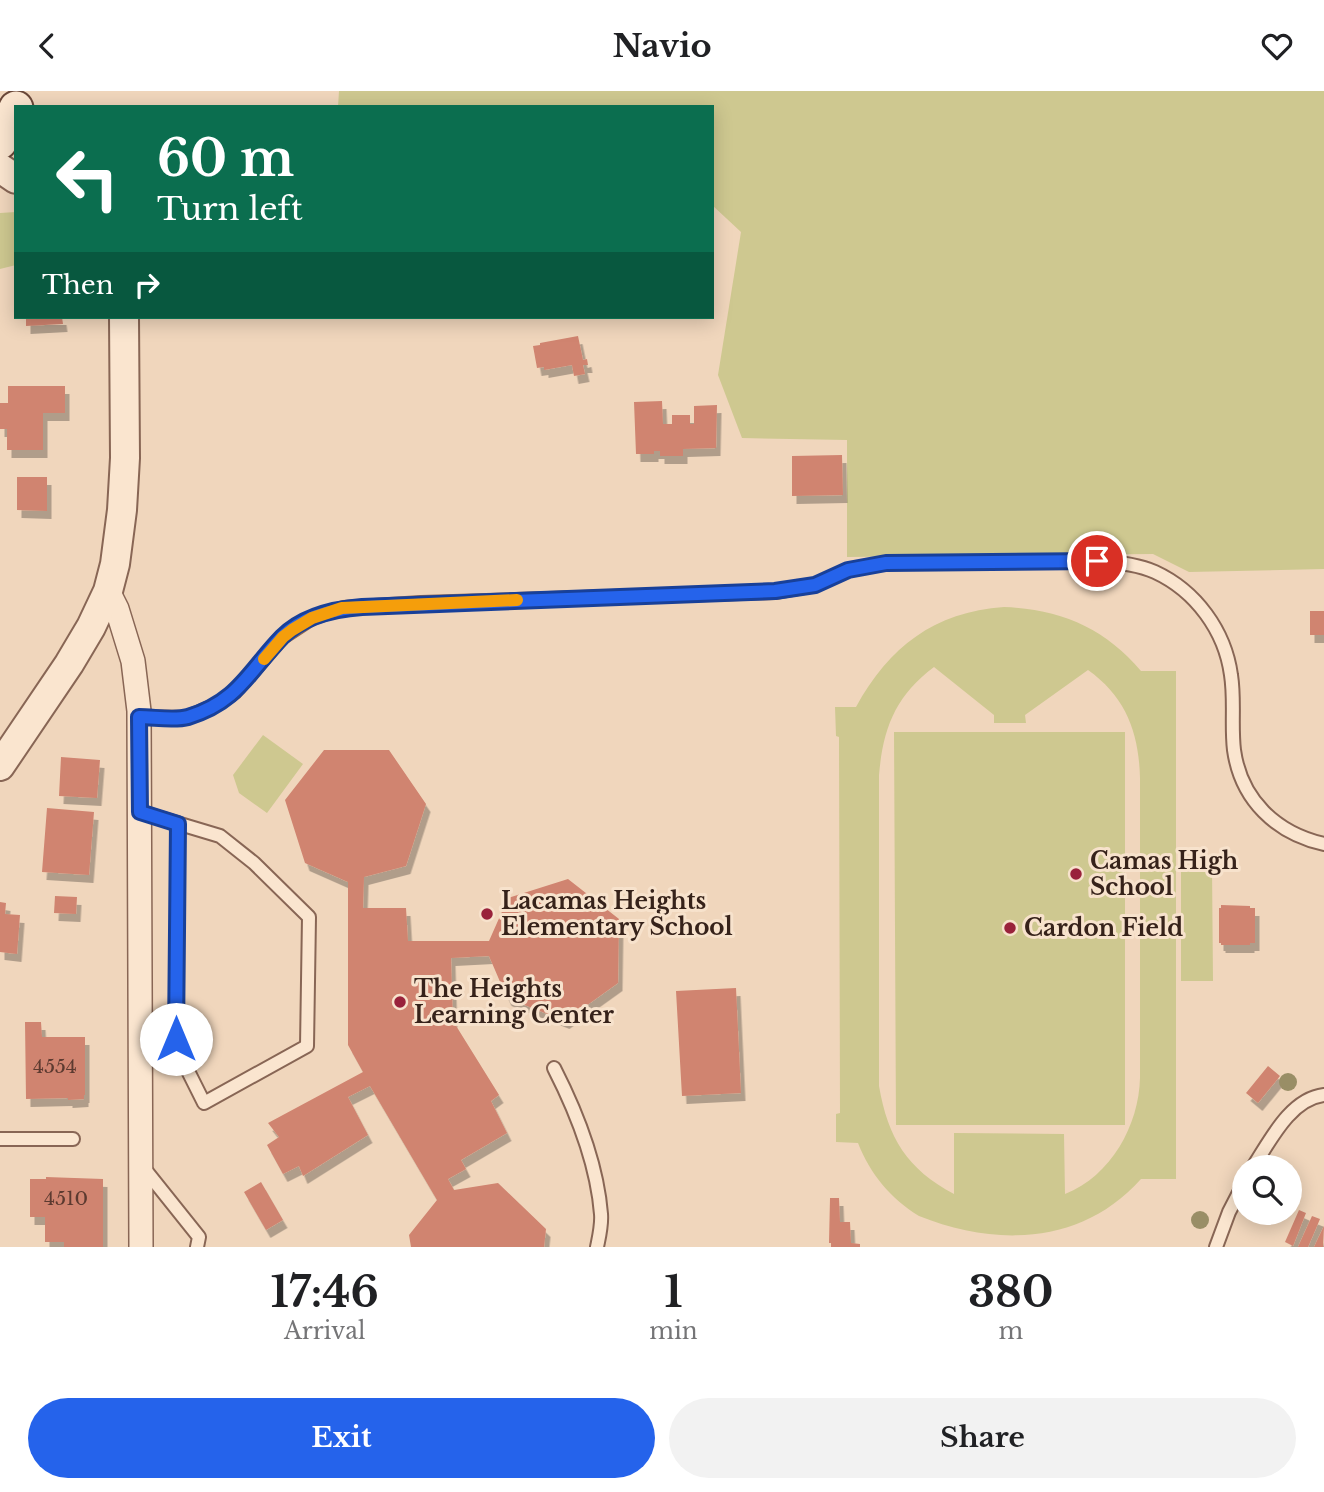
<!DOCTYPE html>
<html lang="en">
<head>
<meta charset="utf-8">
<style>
  :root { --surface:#fff; --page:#f2f2f2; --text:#202124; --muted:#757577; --accent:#2563eb }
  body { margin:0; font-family:"Libre Baskerville",serif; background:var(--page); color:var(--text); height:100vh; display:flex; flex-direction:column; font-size:26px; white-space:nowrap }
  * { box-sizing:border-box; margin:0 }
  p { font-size:23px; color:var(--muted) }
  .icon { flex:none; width:38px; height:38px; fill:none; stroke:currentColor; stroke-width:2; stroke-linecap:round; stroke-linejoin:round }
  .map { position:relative; height:1156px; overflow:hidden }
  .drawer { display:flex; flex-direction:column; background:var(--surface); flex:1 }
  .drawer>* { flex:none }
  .top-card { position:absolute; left:14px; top:14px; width:700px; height:214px; border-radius:0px; box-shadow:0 4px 18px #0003; background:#0b6e4f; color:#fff; overflow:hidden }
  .controls { position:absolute; left:1232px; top:1064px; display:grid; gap:14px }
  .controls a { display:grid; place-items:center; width:70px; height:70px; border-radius:50%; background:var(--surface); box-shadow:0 4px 18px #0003; font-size:35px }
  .pin { position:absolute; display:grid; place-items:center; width:60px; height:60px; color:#fff; margin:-30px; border:4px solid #fff; border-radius:50%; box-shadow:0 2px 7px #0007 }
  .me { position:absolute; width:77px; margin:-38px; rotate:0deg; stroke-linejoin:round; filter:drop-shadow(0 0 5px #0008) }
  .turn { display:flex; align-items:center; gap:24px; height:147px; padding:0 28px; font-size:32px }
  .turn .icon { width:91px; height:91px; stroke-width:2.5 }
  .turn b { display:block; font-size:49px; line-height:60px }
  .then { display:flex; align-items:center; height:66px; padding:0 28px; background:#0003; gap:14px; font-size:26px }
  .eta { display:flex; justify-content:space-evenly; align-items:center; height:119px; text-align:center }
  .eta b { font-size:42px; font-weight:800; line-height:49px }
  .action { display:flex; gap:14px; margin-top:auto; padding:14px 28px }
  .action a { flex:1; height:80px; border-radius:42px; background:var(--accent); color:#fff; font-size:28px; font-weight:800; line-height:80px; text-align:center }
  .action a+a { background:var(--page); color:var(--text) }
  header { display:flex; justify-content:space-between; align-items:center; height:91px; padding:0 28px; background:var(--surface); font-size:32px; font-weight:800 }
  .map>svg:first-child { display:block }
</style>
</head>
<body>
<header><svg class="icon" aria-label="back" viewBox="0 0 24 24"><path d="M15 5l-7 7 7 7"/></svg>Navio<svg class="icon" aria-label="heart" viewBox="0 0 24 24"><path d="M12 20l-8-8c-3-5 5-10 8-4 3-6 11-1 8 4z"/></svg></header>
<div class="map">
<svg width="1324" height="1156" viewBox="0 0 1324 1156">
  <defs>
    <filter id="shadow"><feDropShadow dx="4.5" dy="8" stdDeviation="0" flood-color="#0004"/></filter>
  </defs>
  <rect width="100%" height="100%" fill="#f0d6bc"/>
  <path fill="#cec890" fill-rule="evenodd" d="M339,0H1324V478L1189,481L1153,463L847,466V349L742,347L718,284L741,141L712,114V16H338Z
    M16,121V174L0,178V122Z
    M1004,516C1060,518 1105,537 1141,580H1176V1088H1141C1082,1154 996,1156 919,1125C891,1108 870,1083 858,1052L836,1051V1023L840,1022L839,646L836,645L835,616H856C889,556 934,521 1004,516ZM934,576L994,624V632H1026L1025,624L1088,579C1126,606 1139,642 1140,687V987C1139,1034 1111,1085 1065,1103L1064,1043L954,1042V1103C907,1078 888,1047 879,995V684C883,638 895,605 934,576Z
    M894,641H1125V1034H896Z
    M263,644L303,673L267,722L239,702L233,684Z
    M1181,776H1212L1213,890H1181Z"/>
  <path fill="#d08470" filter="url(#shadow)" d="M26,226H62L63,233L26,235Z
    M578,245L583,269L587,268L588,274H583L585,283L574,285L572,274L544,279V276L537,277L533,255L540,254V252Z
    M8,295H65V322H43V359H7V338H0V312H8Z
    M662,310L663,333H672V324H690V333H694V315L717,314L716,357L683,358V365H660V360H654V363H636L634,311Z
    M842,364L843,404L792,405V365Z
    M17,386H47V420L17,419Z
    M1310,520H1324V544H1310Z
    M324,659H389L426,713L406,775L364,786L363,817H406L408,850H489L508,807L568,788L619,828L618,892L565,930L507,907L489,865L451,867L453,930L499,1004L491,1010L507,1042L461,1069L466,1078L448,1088L454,1099L498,1092L546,1138L544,1156H411L409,1144L437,1109L370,995L348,1006L368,1044L303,1085L299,1075L283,1083L267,1054L279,1046L268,1032L363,981L348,954V791L305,772L285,709Z
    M61,666L100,669L97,707L59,705Z
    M47,717L94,721L89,784L42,781Z
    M55,805L77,806L76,823L54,822Z
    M0,811L6,812L5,823L20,824L17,863L0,861Z
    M1221,814L1250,815V817H1255V852H1250V854H1221V852H1219V817H1221Z
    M736,897L741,1002L682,1005L676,900Z
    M25,931H41L42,946H85V1004H84V1008L68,1009V1007L26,1008Z
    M1268,975L1280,985L1258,1012L1246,1002Z
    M46,1086L103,1088V1156H64V1151H45V1126H30V1088H46Z
    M261,1091L283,1129L266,1139L244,1101Z
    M830,1107H839L840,1131H850L851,1152L860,1153V1156H831V1152H829Z
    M1299,1119L1306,1122L1293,1155L1285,1151Z
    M1312,1125L1320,1128L1308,1156H1298Z
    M1324,1135L1323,1156H1314Z"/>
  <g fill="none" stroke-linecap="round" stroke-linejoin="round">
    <g stroke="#865" stroke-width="16">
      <path id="service" d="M139,626L185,627L218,613L235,601L283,546L312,527L343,517L421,512L775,501L815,494L848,479L886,472L1097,470C1117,471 1137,473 1155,481C1196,500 1225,540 1231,584C1235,609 1231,634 1234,659C1241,709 1276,742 1324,753
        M140,721L220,745L254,772L309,826L307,955L204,1012L186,976L176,948L178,733
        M554,977C577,1022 597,1072 601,1123C602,1134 599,1146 597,1156
        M0,1048H73
        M143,1076L199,1146L197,1156
        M1253,1076C1270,1050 1290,1008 1324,1004
        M1216,1156L1229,1121L1244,1092"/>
    </g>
    <g stroke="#865" stroke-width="26">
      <path id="minor" d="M108,500L117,518L133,570L139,620L141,1156"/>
    </g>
    <g stroke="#865" stroke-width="32">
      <path id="tertiary" d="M0,77L16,88
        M0,675L69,573L91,536L108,500L115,473L122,419L125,367L124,226"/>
    </g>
    <g stroke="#694738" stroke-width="37">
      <path id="secondary" d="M0,51L16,17"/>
    </g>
    <use href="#service" stroke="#fae5cf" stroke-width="12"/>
    <use href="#minor" stroke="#fae5cf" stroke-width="23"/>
    <use href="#tertiary" stroke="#fae5cf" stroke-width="28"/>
    <use href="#secondary" stroke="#fae5cf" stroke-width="33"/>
  </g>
  <g fill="#998e66">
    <circle cx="1288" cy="991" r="9"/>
    <circle cx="1200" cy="1129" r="9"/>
  </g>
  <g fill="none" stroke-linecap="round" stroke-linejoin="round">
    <g stroke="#184099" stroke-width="18">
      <path id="route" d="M176,948L178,733L140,721L139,626C154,626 174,630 188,626C238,611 249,580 282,546C303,525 334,518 362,516L775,500L815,494L848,479L886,472L1097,470"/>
    </g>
    <use href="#route" stroke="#2563eb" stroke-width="12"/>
    <path stroke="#f59e0b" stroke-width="12" d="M264,568L283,546L292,539L312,527L342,517L517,509"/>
  </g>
  <g fill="#99223b" stroke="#f7e2cc" stroke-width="2.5">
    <circle cx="1076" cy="783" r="7"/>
    <circle cx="487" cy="823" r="7"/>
    <circle cx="1010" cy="837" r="7"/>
    <circle cx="400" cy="911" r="7"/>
  </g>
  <g text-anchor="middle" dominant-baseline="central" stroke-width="6" stroke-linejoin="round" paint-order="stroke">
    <g font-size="19" fill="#5c3a30">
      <text x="55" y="975">4554</text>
      <text x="66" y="1107">4510</text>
    </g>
    <g font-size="23" font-weight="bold" fill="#36221a" stroke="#f7e2cc" text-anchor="start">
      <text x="1090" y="770">Camas High<tspan x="1090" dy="26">School</tspan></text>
      <text x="501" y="810">Lacamas Heights<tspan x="501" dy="26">Elementary School</tspan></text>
      <text x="1024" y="837">Cardon Field</text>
      <text x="414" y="898">The Heights<tspan x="414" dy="26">Learning Center</tspan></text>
    </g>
  </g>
</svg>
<div class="controls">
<a><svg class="icon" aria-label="search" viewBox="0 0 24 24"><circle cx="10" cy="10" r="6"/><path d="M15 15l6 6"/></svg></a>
</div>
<div class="pin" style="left:1097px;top:470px;background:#d93025"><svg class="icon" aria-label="arrive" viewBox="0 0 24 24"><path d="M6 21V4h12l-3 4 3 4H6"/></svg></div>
<svg class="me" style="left:176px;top:948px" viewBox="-20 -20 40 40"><circle r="19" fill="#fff"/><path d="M0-13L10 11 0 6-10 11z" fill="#2563eb"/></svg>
<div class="top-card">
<div class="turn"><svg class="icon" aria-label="left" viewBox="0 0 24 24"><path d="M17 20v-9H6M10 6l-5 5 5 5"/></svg><div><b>60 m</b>Turn left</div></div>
<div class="then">Then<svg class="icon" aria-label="right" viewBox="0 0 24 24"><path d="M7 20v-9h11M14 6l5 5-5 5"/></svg></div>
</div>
</div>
<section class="drawer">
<div class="eta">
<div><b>17:46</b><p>Arrival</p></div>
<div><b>1</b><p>min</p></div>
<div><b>380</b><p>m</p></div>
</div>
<div class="action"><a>Exit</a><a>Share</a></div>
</section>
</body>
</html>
